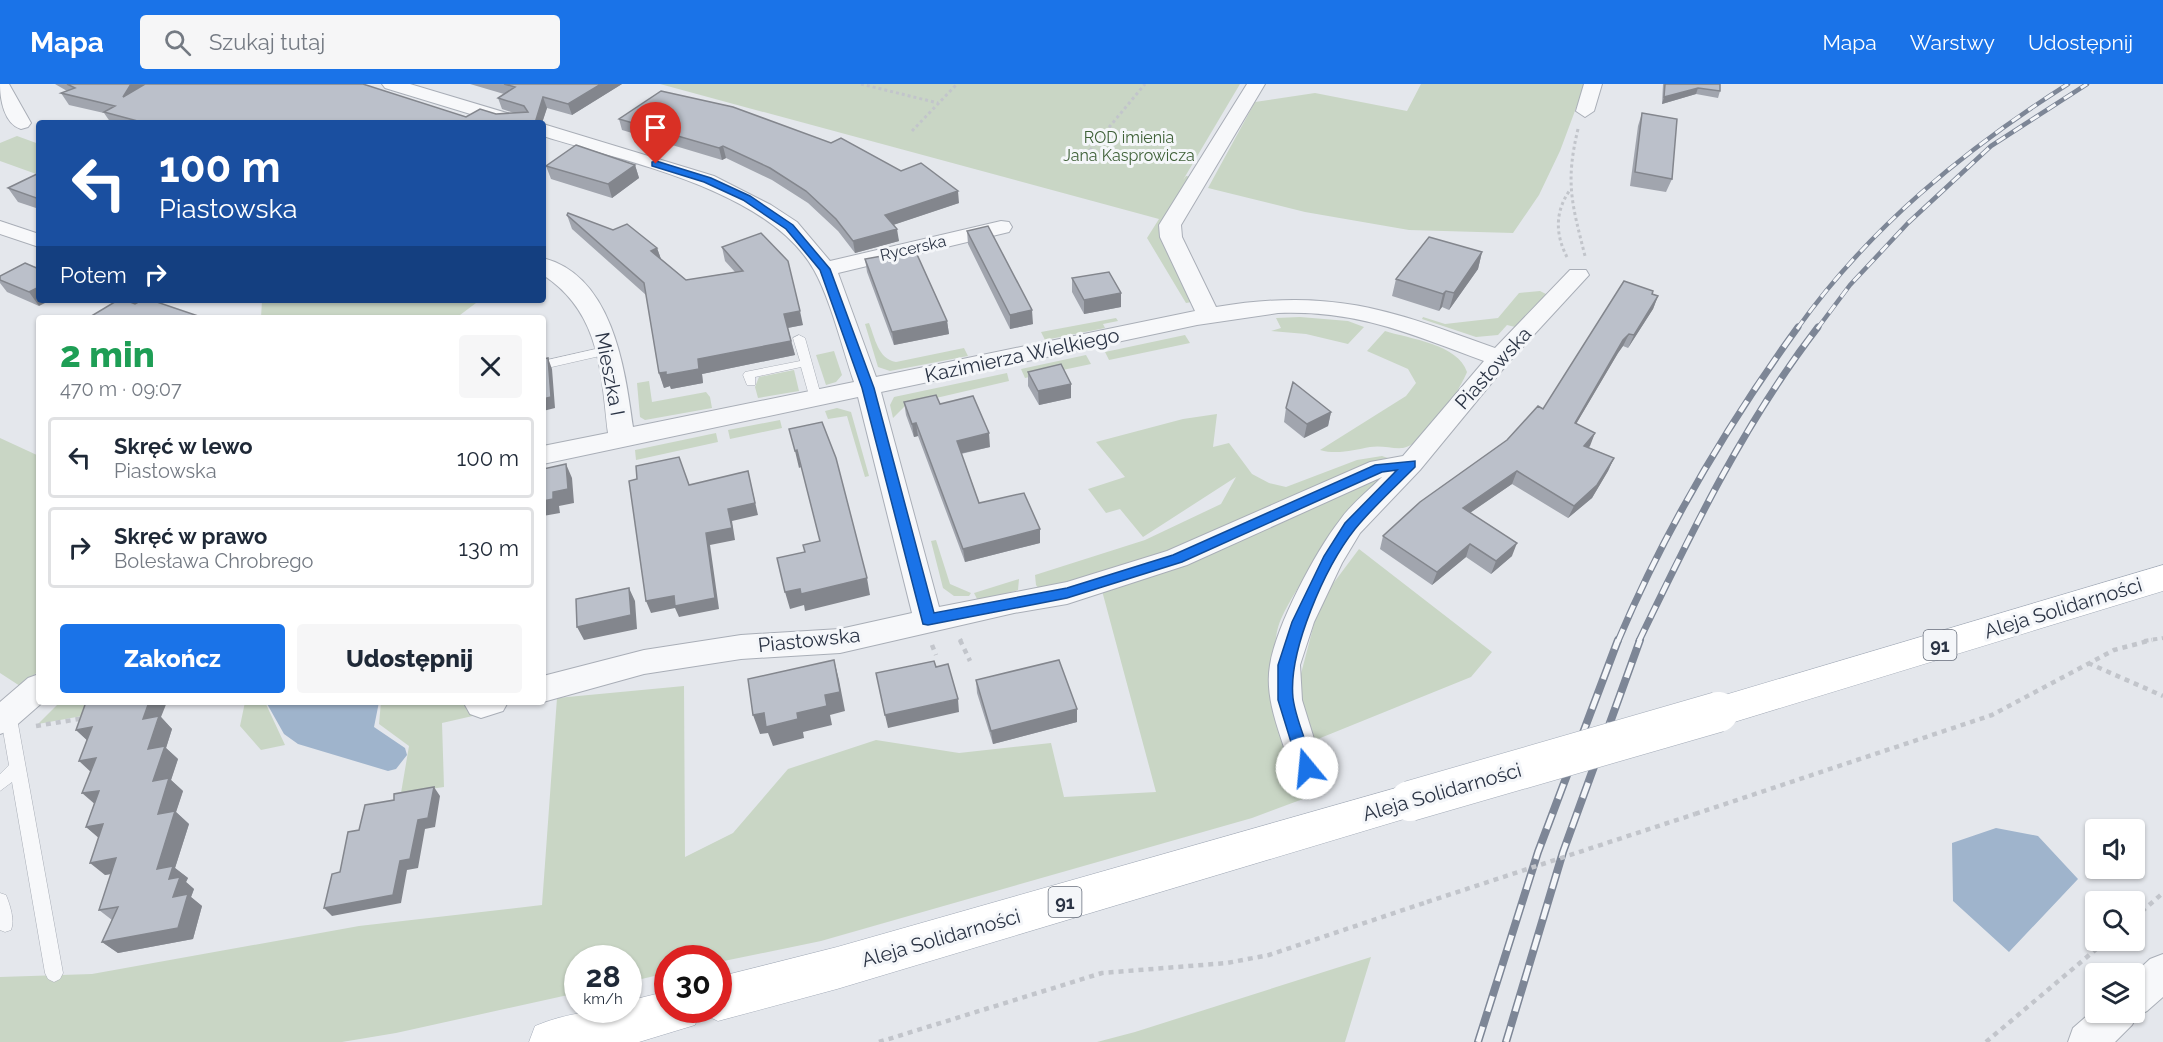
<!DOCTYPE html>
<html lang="pl">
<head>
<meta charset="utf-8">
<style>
  :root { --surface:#fff; --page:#f6f6f7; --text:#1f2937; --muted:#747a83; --line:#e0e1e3; --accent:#1a73e8 }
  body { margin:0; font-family:Raleway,sans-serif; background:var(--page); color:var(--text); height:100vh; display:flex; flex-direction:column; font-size:22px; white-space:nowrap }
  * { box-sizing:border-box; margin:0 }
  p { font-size:20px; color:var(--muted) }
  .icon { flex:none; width:33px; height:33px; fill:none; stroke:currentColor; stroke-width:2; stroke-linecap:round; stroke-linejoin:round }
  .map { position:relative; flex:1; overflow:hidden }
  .panel { position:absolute; left:36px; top:231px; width:510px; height:390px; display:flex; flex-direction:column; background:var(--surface); border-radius:6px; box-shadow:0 2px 4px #0004 }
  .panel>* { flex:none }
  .banner { position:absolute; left:36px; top:36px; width:510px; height:183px; border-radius:6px; box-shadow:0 2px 4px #0004; background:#1a4fa0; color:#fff; overflow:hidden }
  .fabs { position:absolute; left:2085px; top:735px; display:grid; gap:12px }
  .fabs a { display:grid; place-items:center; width:60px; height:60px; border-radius:6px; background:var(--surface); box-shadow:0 2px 4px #0004; font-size:30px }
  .speed { position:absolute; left:564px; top:861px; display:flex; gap:12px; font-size:30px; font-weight:700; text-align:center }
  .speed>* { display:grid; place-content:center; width:78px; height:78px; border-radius:50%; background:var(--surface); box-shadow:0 2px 4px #0004; line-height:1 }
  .speed small { font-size:15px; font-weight:400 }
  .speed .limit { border:9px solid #d22; background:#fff; color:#111 }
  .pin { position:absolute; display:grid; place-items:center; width:51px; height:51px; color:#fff; margin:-62px -26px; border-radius:50% 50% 50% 0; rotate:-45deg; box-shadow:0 0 6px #0007 }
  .pin .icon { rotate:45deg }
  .me { position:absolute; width:66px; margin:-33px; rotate:343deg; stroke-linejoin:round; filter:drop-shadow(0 0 4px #0008) }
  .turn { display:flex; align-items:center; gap:21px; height:126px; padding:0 24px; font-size:27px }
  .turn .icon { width:78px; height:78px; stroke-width:2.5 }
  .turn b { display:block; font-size:42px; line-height:51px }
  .then { display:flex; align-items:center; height:57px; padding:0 24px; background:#0003; gap:12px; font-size:22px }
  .round { display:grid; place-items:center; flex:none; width:63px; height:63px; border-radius:6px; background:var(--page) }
  .summary { display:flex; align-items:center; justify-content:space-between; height:102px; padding:0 24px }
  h1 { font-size:36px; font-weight:800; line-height:45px; color:#1e9e55 }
  .primary-button { display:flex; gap:12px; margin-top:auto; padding:12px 24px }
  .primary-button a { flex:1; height:69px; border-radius:6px; background:var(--accent); color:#fff; font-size:24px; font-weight:800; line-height:69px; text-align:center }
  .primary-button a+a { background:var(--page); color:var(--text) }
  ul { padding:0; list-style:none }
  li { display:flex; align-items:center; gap:18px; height:81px; margin:0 12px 9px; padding:0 12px; border:3px solid var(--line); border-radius:6px }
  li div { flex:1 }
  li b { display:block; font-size:22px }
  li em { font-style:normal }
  header { display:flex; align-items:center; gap:36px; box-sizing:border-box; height:84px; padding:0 30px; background:var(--accent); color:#fff }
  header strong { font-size:28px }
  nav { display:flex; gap:33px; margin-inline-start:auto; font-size:21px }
  .search { width:420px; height:54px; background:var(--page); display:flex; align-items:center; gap:15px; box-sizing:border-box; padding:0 21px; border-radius:6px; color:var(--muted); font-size:22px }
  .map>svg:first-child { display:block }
</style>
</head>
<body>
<header>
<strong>Mapa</strong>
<div class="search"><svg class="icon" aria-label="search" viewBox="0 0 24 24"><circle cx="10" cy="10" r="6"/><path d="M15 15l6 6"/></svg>Szukaj tutaj</div>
<nav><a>Mapa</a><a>Warstwy</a><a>Udostępnij</a></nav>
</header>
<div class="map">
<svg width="2163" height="958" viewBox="0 0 2163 958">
  <rect width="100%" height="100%" fill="#e4e7ec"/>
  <path fill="#c9d6c5" d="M660,0H1240L1183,96L1186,92L1192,93L1165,135L1192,218L1186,219L1147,154L1159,135Z
    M1421,0H1585L1560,67L1539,111L1513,149L1409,146L1305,128L1208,104L1255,18L1315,9L1407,27Z
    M17,52L39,60V91L0,77V59Z
    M1540,207L1548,211L1515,243L1507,241L1498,251L1476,253L1422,235L1423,233L1445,240L1498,234L1519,209Z
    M262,216H480L456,234H261Z
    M1300,233L1348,237L1364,243L1348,260L1306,250L1271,247L1281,244L1276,234Z
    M1116,234L1118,237L1103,240L1105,244L1045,256L1041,248Z
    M869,239C875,254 878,275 896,278L964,264L968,272L890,287L878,283L865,240Z
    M1385,247C1410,255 1458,260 1467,288C1459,308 1425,360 1403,364C1392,365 1382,361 1370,363C1354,366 1337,371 1320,366L1406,312L1416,299L1408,285L1367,267Z
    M1185,251L1190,259L1109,276L1105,268Z
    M834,267L842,291L836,298L826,301L816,271Z
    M1086,271L1091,280L1025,294L1021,285Z
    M794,286L799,307L758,314L755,303L759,293Z
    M1007,289L1009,297L906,321L893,334L890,321L894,313Z
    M649,297L652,318L706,308L710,313L712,324L645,336L640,333L637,299Z
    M837,324L851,328L869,392L865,393L847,332L828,335L825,327Z
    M1217,330L1213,363L1229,359L1252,390L1269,399L1286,403L1357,376L1382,372L1391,375L1165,471L1040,506L1036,501L1035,491L1145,456L1221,420L1236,393L1143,453L1120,425L1106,429L1088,405L1125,393L1096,358L1183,335Z
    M780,336L782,344L730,355L728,346Z
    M716,349L718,358L636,376L635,366Z
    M0,354L39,372V587L20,602L0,589Z
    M1393,385C1357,429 1305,483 1281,535C1263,575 1287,675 1303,715L1252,734L821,857L719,878L718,874H668L667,889L629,898L628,874H578L577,909L396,949L342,958H0V893L92,890L359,842L542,821L557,614L684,602L685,773L733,749L788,685L876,656L959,669L1051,659L1064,713L1156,708L1101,503Z
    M936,456L950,500L971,509L969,512H954L943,504L931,457Z
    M1359,465L1492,568L1471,593L1308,659L1297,605L1320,517Z
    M1019,495L1018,506L1015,507L978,517L974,509Z
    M60,618H100L93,630L38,640Z
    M245,618H265L285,661L261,666L240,642Z
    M381,618H476L477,631L442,639L444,703L401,709L409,662L379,640Z
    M1371,873L1345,958H1097L1135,948Z"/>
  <path fill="#9fb4cc" d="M266,618H379L374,643L405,664L407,671L396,685L388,687L298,660L284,650Z
    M1996,744L2038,752L2078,795L2009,868L1953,817L1952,759Z"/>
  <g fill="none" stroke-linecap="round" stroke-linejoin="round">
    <g stroke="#a9aeb7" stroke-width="1">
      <path id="service" d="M799,251L805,254L822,315L820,318L816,319L810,315L801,283L755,293V301H747L743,291L745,288L800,277L793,254Z
        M609,262L615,266L613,269L543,285V277Z
        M8,623L13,625L16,629L63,889L60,895L54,898L48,895L45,889L12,698L0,707V690L9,681L0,629L3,625Z
        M0,809L6,811C10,821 15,836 11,846L5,848L0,846Z"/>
    </g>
    <g stroke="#a9aeb7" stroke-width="2">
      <path id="minor" d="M0,0H9L31,39L28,43L21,45C4,40 0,15 0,0Z
        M382,0H410L527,35L530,39H500L385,4Z
        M1247,0H1265L1181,141L1182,153L1216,223C1332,204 1388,225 1495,264L1570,186H1586L1589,191L1508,279L1420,386L1360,449L1342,479L1314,538L1300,581L1302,616L1323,684L1319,694L1307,698L1295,694L1291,684C1281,652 1264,615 1270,581C1276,542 1315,468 1340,436C1351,420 1368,407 1382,393L1187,481L1067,520L1014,529L840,569L741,575L644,590L543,618V592L644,566L741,551L840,545L912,529L858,313L543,380V362L608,349C601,287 600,228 543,191V174C613,192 625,285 633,343L854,298C843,266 830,214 814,186C768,105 626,78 543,52V40L714,92L771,121L797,138L830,177L1001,137L1009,138L1012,143L1009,148L838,189L876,293L1195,227L1160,153L1159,141ZM1278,229C1359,226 1410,250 1484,277L1403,372L1370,378L1167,467L1067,498L939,523L881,308L1197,241Z
        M1584,0H1602L1594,27L1585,33L1576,27Z
        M0,137L39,150V163L0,150Z
        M39,590V618H43L11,646L0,650V618L28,594Z
        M467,618H508L503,627L481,634L470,630L465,621Z
        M2163,870V913L2147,927L2137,932L2132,941L2115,958H2068L2073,944L2096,924V928H2134V890L2150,875Z"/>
    </g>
    <g stroke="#a3abb8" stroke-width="1">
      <path id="primary" d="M2163,481V507L1718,643L1705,639L1700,628L1705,617L1718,613Z
        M1410,700L1424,705L1429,717L1424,729L837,905L718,937L703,930L701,926L695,941L639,958H529L535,942C566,929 595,926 628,926V917L668,907V926H718V893L837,863Z"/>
    </g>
    <path stroke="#c2c5cb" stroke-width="3" stroke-dasharray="3 3" stroke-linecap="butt" d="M861,0L938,19
      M1578,45C1565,99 1572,120 1585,172
      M912,47L957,0
      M1086,71L1145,0
      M1567,173C1555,150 1555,127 1570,106"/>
    <path stroke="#c2c5cb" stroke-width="4" stroke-dasharray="4.5 4.5" stroke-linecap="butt" d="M960,555L961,557
      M2144,557L2163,554"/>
    <path stroke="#c2c5cb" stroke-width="4.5" stroke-dasharray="5 5" stroke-linecap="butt" d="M960,556L970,577
      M932,561L936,571
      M2088,579L2163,612
      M36,642L85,634
      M1695,730L1992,631L2114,566L2152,556
      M2134,834L2163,809
      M879,958L1102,889L1227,879L1269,871L1427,818
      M1986,958L2107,856"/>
    <use href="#service" fill="#f7f8fa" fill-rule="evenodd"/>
    <use href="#minor" fill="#f7f8fa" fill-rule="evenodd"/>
    <use href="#primary" fill="#fff" fill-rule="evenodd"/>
    <g stroke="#7d8696" stroke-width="4.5">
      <path id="rail-far2" d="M1797,245C1869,144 1964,66 2068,0
        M1817,245L1850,201L1908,139L1991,62L2087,0"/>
    </g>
    <g stroke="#7d8696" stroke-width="7">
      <path id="rail-far1" d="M1618,557C1665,446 1727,341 1798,243
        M1639,557C1691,449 1744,339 1818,243"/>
    </g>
    <g stroke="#7d8696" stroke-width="8">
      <path id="rail" d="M1478,958L1538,768L1618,556
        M1506,958L1563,768L1640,556"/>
    </g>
    <use href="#rail-far2" stroke="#f4f6f9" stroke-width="3" stroke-dasharray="10" stroke-linecap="butt"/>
    <use href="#rail-far1" stroke="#f4f6f9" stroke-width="4.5" stroke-dasharray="13" stroke-linecap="butt"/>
    <use href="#rail" stroke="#f4f6f9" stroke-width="5" stroke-dasharray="16" stroke-linecap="butt"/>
    <g stroke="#a3abb8" stroke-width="41" stroke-linecap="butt">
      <path id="primary-bridge" d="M1410,717L1718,628"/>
    </g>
    <path stroke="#c2c5cb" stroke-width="4.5" stroke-dasharray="5 5" stroke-linecap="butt" d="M1427,818L1695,730"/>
    <use href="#primary-bridge" stroke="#fff" stroke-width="40"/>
  </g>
  <path fill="#a1a5ae" d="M55,0H144V1L466,33L514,29L502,25L498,14L504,10L470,0H622L572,31L547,24L542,39H111L104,29L69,21L61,9L67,7Z
    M1663,0H1720V7L1718,14L1696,10L1662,20Z
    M1642,29L1672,95L1666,108L1630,102L1638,42Z
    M619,35L959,119L893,141L899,157L855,169L838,147L808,119L772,96L726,74L722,76L622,46Z
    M635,81L639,94L612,114L551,95L546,82Z
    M39,89V125L18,118L8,104Z
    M567,131L657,164L661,175L686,196L735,188L725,177L722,163L803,241L788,244L795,271L702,290L703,299L671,305L670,302L664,304L659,289L646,211L572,145Z
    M967,147L1033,240L1010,245L968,160Z
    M1482,168L1478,185L1449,226L1442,223L1439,227L1392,212L1396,195Z
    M865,175L947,237L949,250L894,261L867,188Z
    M25,179L39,222L7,208L0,199V192Z
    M1072,194L1121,209V223L1084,230L1072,208Z
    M1652,210L1658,212L1653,225L1628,264L1623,262L1618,269L1576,340L1595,349L1588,363L1614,374L1608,387L1592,414L1568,434L1512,400L1470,429L1512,472L1491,490L1466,473L1432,501L1380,465L1383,452L1507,356L1543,325Z
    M1028,288L1071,314L1039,321L1028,302Z
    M904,318L940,320L990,363L961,370L979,419L1040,459L965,478L918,352L914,353L906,331Z
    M1286,324L1331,328L1328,342L1304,354L1284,338Z
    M976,596L1077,625V638L993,660L977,609Z
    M161,633L172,645L166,664L178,675L171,696L183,707L176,728L189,740L175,784L188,794L186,798L194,805L191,813L202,822L193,855L118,869L102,858L112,836L99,826L111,790L105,791L99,753L86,743L94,720L87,656L76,646Z"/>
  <path fill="#83868d" d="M131,0H144L130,25L123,13Z
    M601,0H622L572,31L568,20Z
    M1698,4L1696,10L1662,20L1664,13Z
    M543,13L547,24L542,39H535Z
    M723,62L726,74L722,76L719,64Z
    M635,81L639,94L612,114L608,100Z
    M958,107L959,119L887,143L885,131Z
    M897,145L899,157L855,169L853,157Z
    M657,164L662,178L651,167Z
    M1482,168L1478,185L1449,226L1454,209Z
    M39,203V216H51L39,222L29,208Z
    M1446,207L1442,223L1439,227L1443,210Z
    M1121,209V223L1084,230V216Z
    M1658,212L1653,225L1628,264L1634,251Z
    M1032,226L1033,240L1010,245V231Z
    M800,227L803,241L787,244L784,230Z
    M947,237L949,250L894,261L892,248Z
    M1629,250L1623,262L1618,269L1569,352L1575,339L1623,256Z
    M791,257L795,271L702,290L703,299L671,305L670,302L664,304L659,289L666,288L698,275Z
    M548,274L552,285L555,324L543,327V315Z
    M1071,300V314L1039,321L1038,307Z
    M1331,328L1328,342L1304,354L1307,340Z
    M916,339L918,352L914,353L912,340Z
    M989,349L990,363L958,370L957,357Z
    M1595,349L1590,362L1579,375L1584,362Z
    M797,366L801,383L799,384L795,367Z
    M1614,374L1608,387L1592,414L1568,434L1574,422Z
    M566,380L572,394L574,419L559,422L560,429L543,432V417L553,408Z
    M748,387L758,431L732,437L735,456L710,461L719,525L679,533L675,524L651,529L646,517L728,425Z
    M1517,387L1512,400L1458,437L1463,424Z
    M1040,445V459L965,478L963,465Z
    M1517,459L1512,472L1491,490L1496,477Z
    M1470,460L1466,473L1432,501L1437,488Z
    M867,494L870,511L805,527L804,521L790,525L785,508L800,505Z
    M629,504L635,517L637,545L584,556L577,543Z
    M834,576L839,596L845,627L830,631L832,641L803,648L804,654L773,662L768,649L760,650L753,631L764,629H797Z
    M958,615L959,628L888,644L885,631Z
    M149,618H167L161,633L172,645L166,664L178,675L171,696L183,707L176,728L189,740L175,784L188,794L186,798L194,805L191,813L202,822L193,855L118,869L102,858L173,813L157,785L158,730L143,635Z
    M1077,625V638L993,660L991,647Z
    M92,643L90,659L76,646Z
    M96,674L93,690L79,677Z
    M434,703L440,712L435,743L425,745L418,784L407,786L401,819L332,832L324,824L400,777L418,736Z
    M99,707L97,722L82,709Z
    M103,740L101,756L86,743Z
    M116,774L131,786L105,791L90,779Z"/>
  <path fill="#bbc0ca" stroke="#83868d" stroke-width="1.5" d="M67,0H131L123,13L145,0H363L466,33L480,25L496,30L528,28L524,22L498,14L515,3L504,0H601L568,20L543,13L535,39H145L104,28L115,22L61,9L75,4Z
    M1665,0H1720V7L1698,4L1664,13Z
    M661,7L733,23L831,59L841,54L901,87L921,79L958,107L885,131L897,145L853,157L836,135L806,107L770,84L723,62L719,64L619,35Z
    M1642,29L1677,35L1672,95L1635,88Z
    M576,61L635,81L608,100L546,82Z
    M39,89V115L8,104Z
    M568,129L613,146L627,140L657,164L651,167L686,196L743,187L722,163L761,149L788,177L800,227L784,230L791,257L698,275L699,285L666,291V288L659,289L644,199L567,131Z
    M988,142L1032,226L1010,231L967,147Z
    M1429,153L1482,168L1454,209L1446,207L1443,210L1396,195Z
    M915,166L947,237L892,248L865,175Z
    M25,179L39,185V203L29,208L0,196V192Z
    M1109,188L1121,209L1084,216L1072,194Z
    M1624,197L1653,207L1652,210L1658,212L1634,251L1629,250L1623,256L1575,339L1595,349L1584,362L1614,374L1597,401L1574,422L1517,387L1463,424L1517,459L1496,477L1470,460L1437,488L1383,452L1420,418L1507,356L1538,322L1543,325Z
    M118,216H125L135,220L142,216H151L204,234H88Z
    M548,274L551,313L543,315V275Z
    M1061,280L1071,300L1038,307L1028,288Z
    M1293,298L1331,328L1307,340L1286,324Z
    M936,311L940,320L973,312L989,349L957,357L979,419L1024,409L1040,445L963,465L916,339L912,340L904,318Z
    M822,338L836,374L867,494L801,510L800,505L785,508L777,474L805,468L803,461L820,457L797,366L795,367L789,345Z
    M679,373L689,401L748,387L755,419L728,425L732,444L706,449L715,514L675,522L674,512L646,517L629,397L637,395L636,382Z
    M566,380L568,405L553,408V415L543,417V385Z
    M629,504L631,531L577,543L576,515Z
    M834,576L840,608L825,611L827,622L797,629L798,635L766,643L764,629L753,631L748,595Z
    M1059,576L1077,625L991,647L976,596Z
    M934,577L936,583L948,580L958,615L885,631L876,589Z
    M86,618H149L143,635L159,632L148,665L165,662L153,697L169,694L158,730L175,727L157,785L173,782L169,795L180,793L173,813L188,810L178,844L102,858L118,823L99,826L116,774L90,779L103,740L86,743L99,707L82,709L96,674L79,677L92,643L76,646Z
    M434,703L428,734L418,736L410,775L400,777L393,811L324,824L332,790L340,788L348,748L359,746L365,721L394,716V710Z"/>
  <path fill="#1a73e8" stroke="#114b97" stroke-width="1.5" d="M656,77L711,94L750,112L793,141L830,185L874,304L934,529L1067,504L1173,471L1375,381L1415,377V383C1395,403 1373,423 1355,445C1325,483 1288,567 1293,614C1296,637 1308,662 1315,684L1313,689H1301L1299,684L1278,616V581L1292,538L1324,472L1345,439L1397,386L1382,388L1182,478L1067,514L928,541L923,540L862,304L820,186L786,145L743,116L704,98L652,82V78Z"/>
  <g text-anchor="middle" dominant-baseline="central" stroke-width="6" stroke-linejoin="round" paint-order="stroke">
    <g font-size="16" fill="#3f6138" stroke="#f4f6f9">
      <text x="1129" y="53">ROD imienia<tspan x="1129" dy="18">Jana Kasprowicza</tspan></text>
    </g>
    <g font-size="16" fill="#2b3445" stroke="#f4f6f9">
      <text transform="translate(913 164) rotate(-13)">Rycerska</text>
    </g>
    <g fill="#f4f6f9" stroke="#676e7b" stroke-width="1.5">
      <rect x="1923.5" y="546" width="33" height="30" rx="4.5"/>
      <rect x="1048.5" y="803" width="33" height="30" rx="4.5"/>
    </g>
    <g font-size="18" font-weight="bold" fill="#2b3445">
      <text x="1940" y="561">91</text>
      <text x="1065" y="818">91</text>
    </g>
    <g font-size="20" fill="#2b3445" stroke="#f4f6f9">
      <text transform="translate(1022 271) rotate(-12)">Kazimierza Wielkiego</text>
      <text transform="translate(1493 284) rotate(-48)">Piastowska</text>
      <text transform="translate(610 290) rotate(79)">Mieszka I</text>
      <text transform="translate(2063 524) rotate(-17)">Aleja Solidarności</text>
      <text transform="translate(809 556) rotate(-6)">Piastowska</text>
      <text transform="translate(1442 708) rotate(-16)">Aleja Solidarności</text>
      <text transform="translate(941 854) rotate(-16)">Aleja Solidarności</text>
    </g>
  </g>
</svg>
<div class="fabs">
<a><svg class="icon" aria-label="sound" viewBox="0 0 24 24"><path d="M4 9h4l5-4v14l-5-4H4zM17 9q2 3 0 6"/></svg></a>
<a><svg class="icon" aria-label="search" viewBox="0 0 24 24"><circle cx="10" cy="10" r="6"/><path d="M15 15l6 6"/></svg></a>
<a><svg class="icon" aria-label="layers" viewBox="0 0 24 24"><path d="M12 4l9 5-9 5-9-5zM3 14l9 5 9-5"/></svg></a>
</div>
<div class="speed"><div>28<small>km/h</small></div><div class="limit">30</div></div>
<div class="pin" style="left:656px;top:80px;background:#d93025"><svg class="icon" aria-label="arrive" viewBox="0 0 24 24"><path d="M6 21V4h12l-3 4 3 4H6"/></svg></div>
<svg class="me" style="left:1307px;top:684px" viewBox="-20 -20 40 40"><circle r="19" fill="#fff"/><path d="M0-13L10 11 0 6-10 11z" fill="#1a73e8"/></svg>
<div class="banner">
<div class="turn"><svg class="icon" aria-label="left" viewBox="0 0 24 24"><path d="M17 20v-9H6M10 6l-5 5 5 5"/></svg><div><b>100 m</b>Piastowska</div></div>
<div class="then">Potem<svg class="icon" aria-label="right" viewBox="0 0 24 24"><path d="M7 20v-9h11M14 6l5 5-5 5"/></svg></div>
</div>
<section class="panel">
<div class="summary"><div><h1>2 min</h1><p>470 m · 09:07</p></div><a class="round"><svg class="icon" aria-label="close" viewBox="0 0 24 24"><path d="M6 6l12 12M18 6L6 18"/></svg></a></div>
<ul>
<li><svg class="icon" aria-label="left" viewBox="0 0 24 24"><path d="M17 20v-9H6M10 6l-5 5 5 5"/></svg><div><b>Skręć w lewo</b><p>Piastowska</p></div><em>100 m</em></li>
<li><svg class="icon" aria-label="right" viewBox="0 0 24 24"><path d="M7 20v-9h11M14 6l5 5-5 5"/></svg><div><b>Skręć w prawo</b><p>Bolesława Chrobrego</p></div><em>130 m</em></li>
</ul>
<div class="primary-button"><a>Zakończ</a><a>Udostępnij</a></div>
</section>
</div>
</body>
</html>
